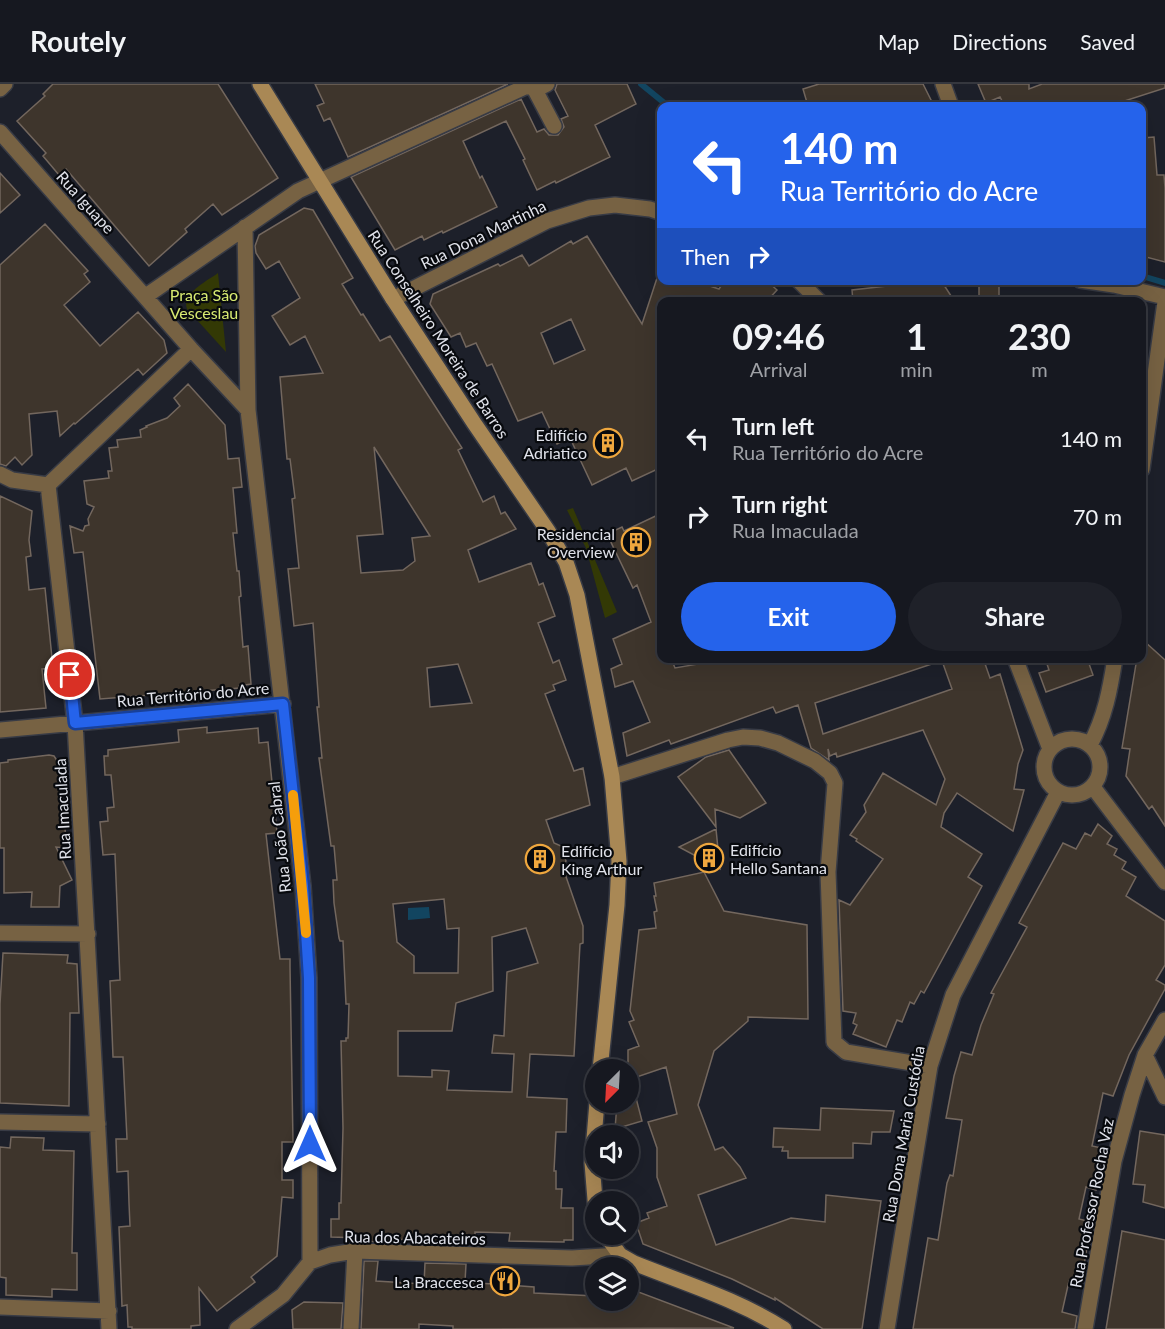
<!DOCTYPE html>
<html lang="en">
<head>
<meta charset="utf-8">
<style>
  :root { --surface:#161820; --page:#1f2129; --text:#f1f3f6; --muted:#9ea0a5; --line:#35373e; --accent:#2563eb }
  body { margin:0; font-family:Lato,sans-serif; background:var(--page); color:var(--text); height:100vh; display:flex; flex-direction:column; font-size:22px; white-space:nowrap }
  * { box-sizing:border-box; margin:0 }
  p { font-size:20px; color:var(--muted) }
  .icon { flex:none; width:33px; height:33px; fill:none; stroke:currentColor; stroke-width:2; stroke-linecap:round; stroke-linejoin:round }
  .map { position:relative; flex:1; overflow:hidden }
  .sheet { position:absolute; left:657px; top:213px; width:489px; height:366px; display:flex; flex-direction:column; background:var(--surface); border-radius:12px; box-shadow:0 6px 24px #0002,0 0 0 2px var(--line) }
  .sheet>* { flex:none }
  .hud { position:absolute; left:657px; top:18px; width:489px; height:183px; border-radius:12px; box-shadow:0 6px 24px #0002,0 0 0 2px var(--line); background:#2563eb; color:#fff; overflow:hidden }
  .needle { width:39px; rotate:204deg }
  .controls { position:absolute; left:585px; top:975px; display:grid; gap:12px }
  .controls a { display:grid; place-items:center; width:54px; height:54px; border-radius:50%; background:var(--surface); box-shadow:0 6px 24px #0002,0 0 0 2px var(--line); font-size:30px }
  .pin { position:absolute; display:grid; place-items:center; width:51px; height:51px; color:#fff; margin:-26px; border:3px solid #fff; border-radius:50%; box-shadow:0 2px 6px #0007 }
  .me { position:absolute; width:66px; margin:-33px; rotate:0deg; stroke-linejoin:round; filter:drop-shadow(0 0 4px #0008) }
  .turn { display:flex; align-items:center; gap:21px; height:126px; padding:0 24px; font-size:27px }
  .turn .icon { width:78px; height:78px; stroke-width:2.5 }
  .turn b { display:block; font-size:42px; line-height:51px }
  .then { display:flex; align-items:center; height:57px; padding:0 24px; background:#0003; gap:12px; font-size:22px }
  .eta { display:flex; justify-content:space-evenly; align-items:center; height:102px; text-align:center }
  .eta b { font-size:36px; font-weight:700; line-height:42px }
  .action { display:flex; gap:12px; margin-top:auto; padding:12px 24px }
  .action a { flex:1; height:69px; border-radius:36px; background:var(--accent); color:#fff; font-size:24px; font-weight:700; line-height:69px; text-align:center }
  .action a+a { background:var(--page); color:var(--text) }
  ul { padding:0; list-style:none }
  li { display:flex; align-items:center; gap:18px; height:78px; padding:0 24px }
  li div { flex:1 }
  li b { display:block; font-size:22px }
  li em { font-style:normal }
  header { display:flex; align-items:center; gap:36px; box-sizing:border-box; height:84px; padding:0 30px; background:var(--surface); border-bottom:2px solid var(--line) }
  header strong { font-size:28px }
  nav { display:flex; gap:33px; margin-inline-start:auto; font-size:21px }
  .map>svg:first-child { display:block }
</style>
</head>
<body>
<header>
<strong>Routely</strong>
<nav><a>Map</a><a>Directions</a><a>Saved</a></nav>
</header>
<div class="map">
<svg width="1165" height="1245" viewBox="0 0 1165 1245">
  <rect width="100%" height="100%" fill="#1d202a"/>
  <path fill="#333905" d="M218,189L226,268L187,225C181,210 207,197 218,189Z
    M573,424L617,528L605,534L586,464L567,426Z"/>
  <path fill="#124560" d="M429,823L430,834L408,836V824Z"/>
  <g fill="none" stroke-linecap="round" stroke-linejoin="round">
    <path stroke="#124560" stroke-width="6" d="M641,0L668,22
      M1142,192L1165,199"/>
  </g>
  <path fill="#3e352c" stroke="#73675e" stroke-width="1.5" fill-rule="evenodd" d="M53,0H218L278,94L222,131L213,120L185,145L187,148L149,182L66,85L59,91L43,72L46,69L17,37L45,12L43,10Z
    M315,0H508L348,73L330,34L324,37L317,22L324,19Z
    M557,0H627L636,20L595,41L610,73L556,99L555,97L537,106L523,76L525,75L506,37L463,57L480,94L482,92L497,123L443,149L442,147L424,156L422,152L395,166L351,93L521,15L537,48L544,45L549,51H558L564,43L561,35L568,32L555,6Z
    M819,0H923L934,22H808L803,5Z
    M978,0H1029V5L1042,0H1165V4L1109,22H991L1002,17L1000,13L986,19Z
    M1154,53L1157,91H1164L1165,104V178L1142,172V54Z
    M0,89L20,111L0,129Z
    M304,124L313,126L353,194L342,200L361,231L363,230L380,257L390,252L462,364L458,366L483,418L494,412L501,430L505,428L516,445L468,466L479,498L531,479L539,501L543,499L555,532L538,539L553,579L559,576L566,596L553,601L555,606L545,610L574,687L583,684L590,721L546,736L554,759L561,762L566,777L563,784L583,842V859L580,860L574,972L530,970L527,1013L567,1015L566,1048H556L554,1087H556V1105H562L561,1124H573V1156H564V1158L509,1157L510,1149L475,1148V1158H468L467,1161L426,1160V1156L379,1155V1158L363,1157V1154L331,1153V1135H339V1119H341L343,1044L341,957H346V954H348L349,920H346L343,857H340L339,854L334,819L333,796H337L334,762H331L319,674H322L317,623H319L313,539L294,542L288,485L299,484L292,415L295,414L290,375H287L280,293L323,289L305,252L290,261L272,232L300,214L279,177L266,185L256,169L255,162L259,151ZM374,363L430,452L412,454L415,477L403,486L361,489L357,452L383,450ZM458,580L472,619L430,623L427,584ZM444,815L447,845L459,844L458,889H414V872L397,858L393,820ZM526,844L538,879L507,888L504,952L494,951L492,969L514,970L512,1008L447,1006L449,987L432,986V993L398,992V947H452L456,919L493,907L492,853Z
    M45,140L88,187L84,190L90,198L64,221L100,262L138,228L164,256L167,269L143,291L138,285L75,340L74,339L60,352L57,327L29,330L32,371L22,381L15,373L6,382L0,380V181Z
    M587,152L642,240L658,191H662V197L692,196L719,205L725,196H766L777,206L766,218H662V383L632,397L626,384L592,401L570,354L557,360L542,328L518,337L492,280L487,282L476,259L466,263L460,249L451,253L430,220L433,210L498,180L500,182L522,171L529,182L571,157L573,160ZM571,235L585,266L554,280L541,249Z
    M942,198L955,218H853L852,206L905,200Z
    M979,201L999,202V218H979Z
    M188,300L225,341L228,375L239,374L242,403L233,404L237,449H233L237,487H239L241,512L239,513L243,563L248,562L251,600L239,602L240,604L100,615L83,468L74,469L70,442L83,447L85,442L89,441L88,435L94,423L87,420L84,397L109,394L108,387H112L109,364L118,363L117,356L141,353L140,346L147,343L146,342L167,334L180,322L174,314Z
    M0,412L32,427L29,456L31,472L26,473L29,506L45,504L53,584L42,585L46,624L0,628Z
    M662,429V574H671L675,584L710,578L709,574H938V578L815,619L823,650L952,605L941,574H983L990,594L1000,590L1023,666L1018,680L1014,705L1024,706L1013,747L957,709L944,729L941,743L982,770L968,793L982,802L924,909L921,907L914,920L910,918L902,938L897,936L886,963L853,950L857,941L853,939L856,929L843,927L839,816L850,821L883,775L856,757L857,755L850,751L866,728L864,721L883,689L936,721L945,695L923,646L837,673L836,669L830,672L828,665L829,676L811,664L798,621L776,629L773,623L671,660L669,656L627,672L623,649L650,638L633,597L615,603L611,585L622,580L613,555L651,538L637,501L633,504L607,450L622,443L624,447Z
    M1144,557L1165,576V742L1152,722L1149,725L1126,692L1130,665L1122,664L1137,574H1142Z
    M1045,574H1087L1093,591L1046,608L1039,589L1049,586Z
    M207,643V649L258,644L259,659L268,658L277,749L266,750L280,875H290V883L293,1058H282V1096H293V1114L282,1113L277,1172L251,1193L255,1198L217,1227L199,1204L200,1241L191,1242V1245H132V1243H128L127,1221L122,1222L119,1143L130,1142L129,1119L128,1087L117,1088L116,1055H127L123,973H113L110,897L120,896L115,770L103,771L100,738L108,737L107,724L114,723L111,691H105L104,672H108V666L179,658L178,646Z
    M729,666L766,719L740,734L715,725L716,743L678,693L706,673Z
    M49,671L54,672L58,678L67,764L56,763L72,796L60,802L59,823H31L32,808L4,809V764H0V679L8,678V676Z
    M1098,740L1112,752L1107,760L1117,765L1114,771L1126,778L1122,785L1136,793L1126,812L1165,837V881L1156,896L1165,901V905L1129,971L1113,1012L1103,1009L1092,1062L1102,1064L1096,1106L1086,1103L1079,1135L1091,1138L1081,1200L1069,1197L1062,1228L1077,1232L1075,1245H913L928,1154L938,1156L947,1099L950,1091L953,1092L962,1036L946,1034L954,992L961,968L972,971L981,941L994,910L991,909L1027,843L1019,839L1063,759L1076,765L1085,749L1091,752Z
    M716,745L720,785L679,763Z
    M704,788L724,827L807,841L808,935L748,933V937L714,967L698,1021L715,1066L723,1063L740,1083L746,1094L698,1111L716,1161L791,1134L825,1138L826,1111L881,1117L862,1245H823L775,1214V1216L732,1195L643,1160L636,1139L649,1134L647,1129L667,1122L657,1093V1064L648,1038L677,1030L666,983L628,996V966L639,962L629,938L634,936L630,927L639,846L656,844L654,828L657,827L654,812H656L654,799Z
    M3,869L68,871L67,879L77,880L79,929H70L69,1022L0,1019V920Z
    M636,1014L642,1037L615,1045L617,1020L628,1018V1017Z
    M821,1024L894,1027L890,1048H872L871,1060L853,1059V1074H788V1067H782L783,1063H773L774,1044L820,1046Z
    M1140,1047L1165,1051V1124L1143,1118L1145,1101L1133,1100Z
    M11,1053L44,1054L43,1066L74,1067L72,1169H77V1206L52,1205V1213L6,1211V1194L0,1193V1063L10,1064Z
    M1122,1147L1165,1156V1245H1106Z
    M364,1177H378L376,1197L424,1200L425,1179L466,1180L465,1198L534,1203V1209L596,1212V1216H628V1204L734,1244L453,1245V1242L419,1240V1245H361Z
    M304,1218L343,1219L341,1245H293L292,1226Z"/>
  <g fill="none" stroke-linecap="round" stroke-linejoin="round">
    <g stroke="#383b45" stroke-width="18">
      <path id="minor" d="M943,0L951,22
        M0,5L5,0
        M535,6L554,42
        M0,48L191,265L248,326
        M245,143L248,326L303,802L309,894L310,1178
        M798,196L820,218
        M1080,196L1114,201L1165,213
        M146,212L298,107L525,3L531,2L535,6L547,0
        M393,215L547,137L589,124L615,121L650,125L662,129
        M1142,385L1165,218
        M0,390L12,396L48,401
        M1015,574L1050,665
        M0,646L283,620
        M1044 683a28 28 0 1 1 56 0a28 28 0 1 1-56 0Z
        M1090,661C1105,633 1110,606 1115,574
        M612,693L728,656L743,653L760,654L778,659L815,677L830,689L835,699L828,788L834,958L846,968L930,982
        M1093,703L1165,798
        M0,849L88,850
        M1145,971L1165,1013
        M0,1038L98,1040
        M0,1223L109,1227
        M109,1245L75,639L48,401L191,265
        M237,1245L283,1211L310,1178L330,1171L355,1167L572,1174L620,1171
        M351,1245L355,1167
        M887,1245L930,982L953,911L1058,708
        M1085,1245L1114,1077L1132,1011L1145,971L1165,936"/>
    </g>
    <g stroke="#383b45" stroke-width="18">
      <path id="secondary" d="M260,0L393,215L474,339L548,447L566,478L577,511L612,693L619,777L617,821L600,986
        M596,1128L592,1079L597,1018
        M605,1150L620,1171L634,1179C686,1200 737,1215 784,1245"/>
    </g>
    <use href="#minor" stroke="#776243" stroke-width="15"/>
    <use href="#secondary" stroke="#a98855" stroke-width="15"/>
  </g>
  <g fill="none" stroke-linecap="round" stroke-linejoin="round">
    <g stroke="#184099" stroke-width="15">
      <path id="route" d="M70,591L75,639L283,620L303,802L309,894L310,1060"/>
    </g>
    <use href="#route" stroke="#2563eb" stroke-width="10"/>
    <path stroke="#f59e0b" stroke-width="10" d="M293,711L306,849"/>
  </g>
  <defs>
    <g id="building-ring" transform="scale(1.5)"><circle r="9.5" fill="#080a0e" stroke="#efa73e" stroke-width="1.5"/><path d="M-4-6H4V6H1V3H-1V6H-4ZM-2.5-4.3h1.7v1.8h-1.7ZM.8-4.3h1.7v1.8H.8ZM-2.5-1h1.7V.8h-1.7ZM.8-1h1.7V.8H.8Z" fill="#efa73e"/></g>
    <g id="restaurant-ring" transform="scale(1.5)"><circle r="9.5" fill="#080a0e" stroke="#efa73e" stroke-width="1.5"/><path d="M-5-6h1v4h1v-4h1v4h1v-4h1v5L-1.5 .5V6h-2V.5L-5-1ZM5-6V6H3V1.5H1.5Q1.5-4 5-6Z" fill="#efa73e"/></g>
  </defs>
  <g fill-rule="evenodd">
    <use href="#building-ring" x="608" y="359"/>
    <use href="#building-ring" x="636" y="458"/>
    <use href="#building-ring" x="709" y="774"/>
    <use href="#building-ring" x="540" y="775"/>
    <use href="#restaurant-ring" x="505" y="1197"/>
  </g>
  <g text-anchor="middle" dominant-baseline="central" stroke-width="4.5" stroke-linejoin="round" paint-order="stroke">
    <g font-size="16" fill="#e0e2ea" stroke="#080a0e">
      <text transform="translate(86 118) rotate(48)">Rua Iguape</text>
      <text transform="translate(483 150) rotate(-26)">Rua Dona Martinha</text>
      <text transform="translate(439 250) rotate(57)">Rua Conselheiro Moreira de Barros</text>
      <text transform="translate(193 610) rotate(-5)">Rua Território do Acre</text>
      <text transform="translate(62 725) rotate(-93)">Rua Imaculada</text>
      <text transform="translate(279 753) rotate(-96)">Rua João Cabral</text>
      <text transform="translate(903 1050) rotate(-80)">Rua Dona Maria Custódia</text>
      <text transform="translate(1091 1119) rotate(-79)">Rua Professor Rocha Vaz</text>
      <text transform="translate(415 1153) rotate(1)">Rua dos Abacateiros</text>
    </g>
    <g font-size="16" fill="#d8ea71" stroke="#080a0e">
      <text x="204" y="210">Praça São<tspan x="204" dy="18">Vesceslau</tspan></text>
    </g>
    <g font-size="16" fill="#e0e2ea" stroke="#080a0e" text-anchor="end">
      <text x="587" y="350">Edifício<tspan x="587" dy="18">Adriatico</tspan></text>
      <text x="615" y="449">Residencial<tspan x="615" dy="18">Overview</tspan></text>
      <text x="730" y="765" text-anchor="start">Edifício<tspan x="730" dy="18">Hello Santana</tspan></text>
      <text x="561" y="766" text-anchor="start">Edifício<tspan x="561" dy="18">King Arthur</tspan></text>
      <text x="484" y="1197">La Braccesca</text>
    </g>
  </g>
</svg>
<div class="controls">
<a><svg class="needle" viewBox="-14 -14 28 28"><path d="M0-13l5 13h-10z" fill="#e53935"/><path d="M0 13l5-13h-10z" fill="#9ea0a5"/></svg></a>
<a><svg class="icon" aria-label="sound" viewBox="0 0 24 24"><path d="M4 9h4l5-4v14l-5-4H4zM17 9q2 3 0 6"/></svg></a>
<a><svg class="icon" aria-label="search" viewBox="0 0 24 24"><circle cx="10" cy="10" r="6"/><path d="M15 15l6 6"/></svg></a>
<a><svg class="icon" aria-label="layers" viewBox="0 0 24 24"><path d="M12 4l9 5-9 5-9-5zM3 14l9 5 9-5"/></svg></a>
</div>
<div class="pin" style="left:70px;top:591px;background:#d93025"><svg class="icon" aria-label="arrive" viewBox="0 0 24 24"><path d="M6 21V4h12l-3 4 3 4H6"/></svg></div>
<svg class="me" style="left:310px;top:1060px" viewBox="-20 -20 40 40"><path d="M0-17L14 15 0 8-14 15z" fill="#2563eb" stroke="#fff" stroke-width="4"/></svg>
<div class="hud">
<div class="turn"><svg class="icon" aria-label="left" viewBox="0 0 24 24"><path d="M17 20v-9H6M10 6l-5 5 5 5"/></svg><div><b>140 m</b>Rua Território do Acre</div></div>
<div class="then">Then<svg class="icon" aria-label="right" viewBox="0 0 24 24"><path d="M7 20v-9h11M14 6l5 5-5 5"/></svg></div>
</div>
<section class="sheet">
<div class="eta">
<div><b>09:46</b><p>Arrival</p></div>
<div><b>1</b><p>min</p></div>
<div><b>230</b><p>m</p></div>
</div>
<ul>
<li><svg class="icon" aria-label="left" viewBox="0 0 24 24"><path d="M17 20v-9H6M10 6l-5 5 5 5"/></svg><div><b>Turn left</b><p>Rua Território do Acre</p></div><em>140 m</em></li>
<li><svg class="icon" aria-label="right" viewBox="0 0 24 24"><path d="M7 20v-9h11M14 6l5 5-5 5"/></svg><div><b>Turn right</b><p>Rua Imaculada</p></div><em>70 m</em></li>
</ul>
<div class="action"><a>Exit</a><a>Share</a></div>
</section>
</div>
</body>
</html>
